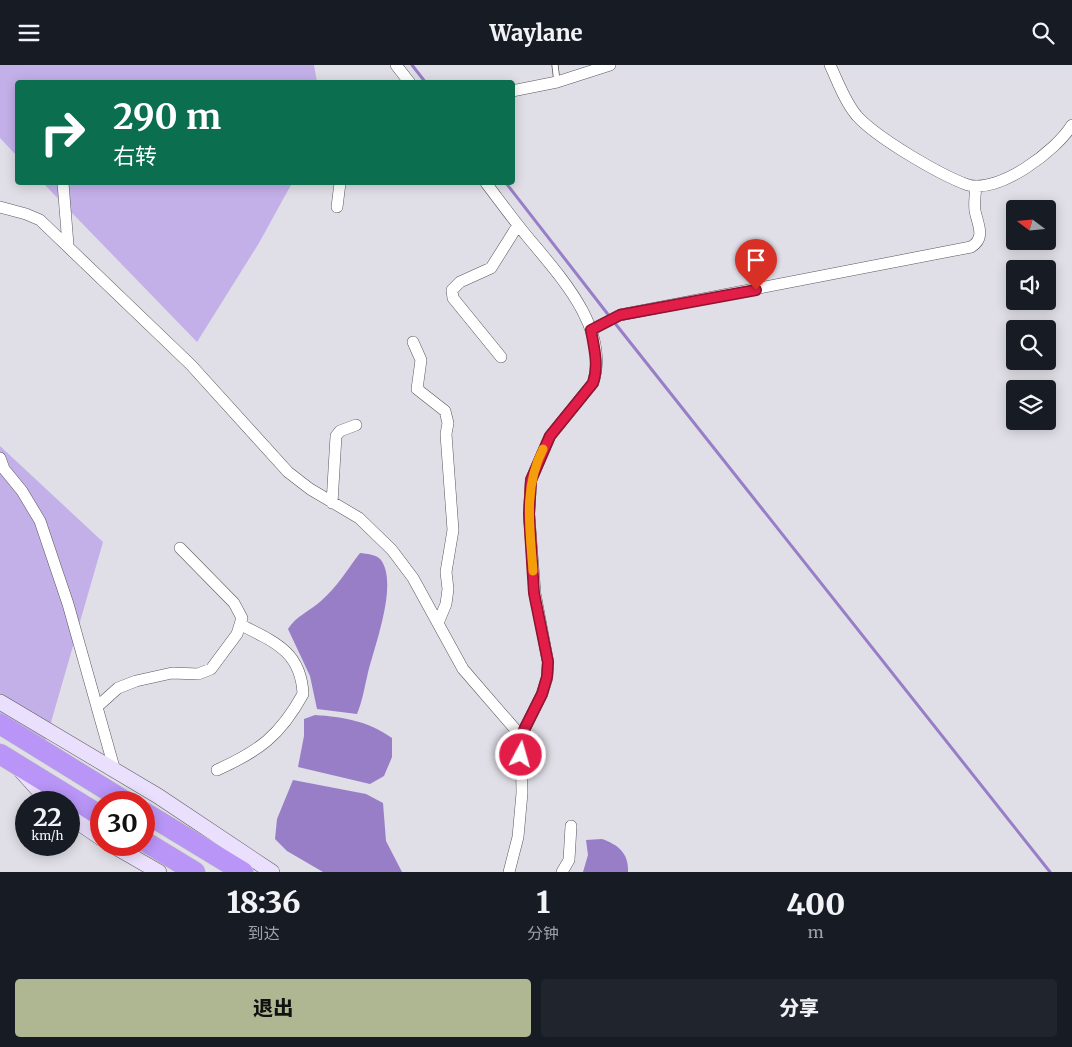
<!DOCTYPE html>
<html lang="zh">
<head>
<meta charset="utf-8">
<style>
  :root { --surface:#171b24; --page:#20242c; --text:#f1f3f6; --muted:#9ea1a6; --accent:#aeb692 }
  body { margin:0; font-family:Merriweather,"Noto Sans SC",serif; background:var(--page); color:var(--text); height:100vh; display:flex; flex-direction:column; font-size:19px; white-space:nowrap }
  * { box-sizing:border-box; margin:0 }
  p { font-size:16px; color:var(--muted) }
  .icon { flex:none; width:28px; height:28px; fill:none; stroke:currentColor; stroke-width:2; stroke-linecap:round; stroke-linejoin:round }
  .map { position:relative; height:807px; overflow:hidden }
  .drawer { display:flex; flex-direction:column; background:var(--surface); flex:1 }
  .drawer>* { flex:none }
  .hud { position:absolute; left:15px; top:15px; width:500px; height:105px; border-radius:5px; box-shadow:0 2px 12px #0003; background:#0b6e4f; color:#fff; overflow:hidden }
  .needle { width:32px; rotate:286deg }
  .buttons { position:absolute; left:1006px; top:135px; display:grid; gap:10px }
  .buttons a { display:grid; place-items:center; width:50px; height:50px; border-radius:5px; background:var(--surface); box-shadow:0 2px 12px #0003; font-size:25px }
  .speed { position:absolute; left:15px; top:726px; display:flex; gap:10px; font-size:25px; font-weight:700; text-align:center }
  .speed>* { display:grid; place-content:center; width:65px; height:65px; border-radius:50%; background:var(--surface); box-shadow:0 2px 12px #0003; line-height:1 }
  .speed small { font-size:12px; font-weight:400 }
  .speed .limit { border:8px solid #d22; background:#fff; color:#111 }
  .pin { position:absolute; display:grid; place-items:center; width:42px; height:42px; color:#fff; margin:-51px -21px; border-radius:50% 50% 50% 0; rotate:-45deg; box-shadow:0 0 5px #0007 }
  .pin .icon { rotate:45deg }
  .me { position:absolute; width:55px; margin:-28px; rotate:6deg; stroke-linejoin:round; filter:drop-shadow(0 0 4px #0008) }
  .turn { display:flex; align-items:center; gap:18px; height:105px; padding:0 15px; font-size:22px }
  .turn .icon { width:65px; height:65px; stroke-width:2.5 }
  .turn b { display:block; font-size:35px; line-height:42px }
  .eta { display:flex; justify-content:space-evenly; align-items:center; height:85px; text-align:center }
  .eta b { font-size:30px; font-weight:800; line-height:35px }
  .cta { display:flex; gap:10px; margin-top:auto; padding:10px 15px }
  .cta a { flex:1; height:58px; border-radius:5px; background:var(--accent); color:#111; font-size:20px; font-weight:800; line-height:58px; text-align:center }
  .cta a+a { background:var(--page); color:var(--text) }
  header { display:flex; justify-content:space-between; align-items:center; height:65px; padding:0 15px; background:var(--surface); font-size:22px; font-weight:800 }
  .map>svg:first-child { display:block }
</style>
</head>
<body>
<header><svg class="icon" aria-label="menu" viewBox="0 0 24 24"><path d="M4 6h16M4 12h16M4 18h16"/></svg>Waylane<svg class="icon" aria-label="search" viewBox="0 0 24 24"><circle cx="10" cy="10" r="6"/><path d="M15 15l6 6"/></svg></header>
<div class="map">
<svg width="1072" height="807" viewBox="0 0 1072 807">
  <rect width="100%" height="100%" fill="#e0dee6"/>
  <path fill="#c3b0e9" d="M0,0H314L317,17L18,18L17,91L0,73Z
    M43,118H292L259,178L197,277Z
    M0,381L103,477L43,685L0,655Z"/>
  <path fill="#987dc7" d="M360,488C367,489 376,489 381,495C399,520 373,584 367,612C364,625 362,637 357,649L317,644L310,611L288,564C296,551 310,546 321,536C337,522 347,505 360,488Z
    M315,650C344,652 368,656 392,673V692L384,711L370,719L298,702L304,671V654Z
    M293,715L366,729L383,738L386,776L402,807H323L287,786L275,774L277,754Z
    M602,774C619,780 629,789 628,807H583L588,790L586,775Z"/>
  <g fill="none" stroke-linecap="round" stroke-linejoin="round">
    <path stroke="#987dc7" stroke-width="3" d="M412,0L426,18
      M506,118L610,252
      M614,257L1050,807"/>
    <g stroke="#59575e" stroke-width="7">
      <path id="lane" d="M555,0L557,17"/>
    </g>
    <g stroke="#59575e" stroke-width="12">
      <path id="street" d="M396,0L410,18
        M830,0C838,17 845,37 857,51C877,73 940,110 968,120C1000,128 1056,86 1072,60
        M512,26L557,17L610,0
        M63,118L68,180
        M486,118C499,135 512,153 526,170C557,208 611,263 593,318L550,371L531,415L529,449L535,528L548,597L547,613L542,629L521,671L522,728L518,772L509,807
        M0,142L26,149L40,155L191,300L288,407L310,424L359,453L392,485L413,513L463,604L521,671
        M337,142L340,118
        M591,265L620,250L971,182C986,173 978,160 975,146C974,138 975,130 976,122
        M413,277L421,295L417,324L445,346L448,358L446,369L453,465L446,507L448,524L446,539L438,558
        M501,292L453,233L452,225L460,217L491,203L518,160
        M0,393L4,404L22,426L40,456L68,539L115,706
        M332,438L336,371L340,366L356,360
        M98,641L118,623L136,616L172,608L198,609L211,604L237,569L242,553L234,538L180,483
        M217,705C259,686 280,671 303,629C301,587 275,577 241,560
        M562,807L569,795L571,761"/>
    </g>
    <g stroke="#59575e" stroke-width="16">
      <path id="secondary" d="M0,637L158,731L272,807
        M22,707L50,738
        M69,751L101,773
        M112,780L159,807"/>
    </g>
    <g stroke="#bcbbbc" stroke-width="21">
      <path id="highway" d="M0,659L128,738
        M0,689L101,751
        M144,747L243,807
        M144,776L195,807"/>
    </g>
    <use href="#lane" stroke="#fff" stroke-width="5.5"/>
    <use href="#street" stroke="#fff" stroke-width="11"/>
    <use href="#secondary" stroke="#eadffc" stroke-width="15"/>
    <use href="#highway" stroke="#b895f6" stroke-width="20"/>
  </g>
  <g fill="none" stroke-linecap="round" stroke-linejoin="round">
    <g stroke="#92132f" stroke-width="12">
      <path id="route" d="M521,690V671L542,629L547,612L548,597L534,528L529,449L531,415L550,371L593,318C599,300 594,283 591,265L620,250L756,225"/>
    </g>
    <use href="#route" stroke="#e11d48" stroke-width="9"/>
    <path stroke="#f59e0b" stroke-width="9" d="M533,506C530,464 523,423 543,384"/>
  </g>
</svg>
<div class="buttons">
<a><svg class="needle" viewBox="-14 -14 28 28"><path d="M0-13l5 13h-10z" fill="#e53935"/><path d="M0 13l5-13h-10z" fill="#9ea1a6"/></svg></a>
<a><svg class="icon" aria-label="sound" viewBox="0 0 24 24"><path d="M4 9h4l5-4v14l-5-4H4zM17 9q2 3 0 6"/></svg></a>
<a><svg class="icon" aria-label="search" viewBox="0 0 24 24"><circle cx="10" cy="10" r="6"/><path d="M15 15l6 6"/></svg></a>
<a><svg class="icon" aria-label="layers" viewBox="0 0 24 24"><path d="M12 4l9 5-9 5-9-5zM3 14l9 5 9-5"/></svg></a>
</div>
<div class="speed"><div>22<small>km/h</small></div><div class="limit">30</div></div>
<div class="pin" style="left:756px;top:225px;background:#d93025"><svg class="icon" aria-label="arrive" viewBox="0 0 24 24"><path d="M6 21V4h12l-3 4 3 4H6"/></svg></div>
<svg class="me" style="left:521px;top:690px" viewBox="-20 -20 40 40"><circle r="17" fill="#e11d48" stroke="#fff" stroke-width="3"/><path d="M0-11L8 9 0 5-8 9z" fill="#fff"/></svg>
<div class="hud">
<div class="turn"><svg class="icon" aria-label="right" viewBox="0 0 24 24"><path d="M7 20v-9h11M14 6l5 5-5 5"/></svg><div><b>290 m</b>右转</div></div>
</div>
</div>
<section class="drawer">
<div class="eta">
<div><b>18:36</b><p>到达</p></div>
<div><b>1</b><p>分钟</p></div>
<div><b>400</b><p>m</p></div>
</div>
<div class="cta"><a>退出</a><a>分享</a></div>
</section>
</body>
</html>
